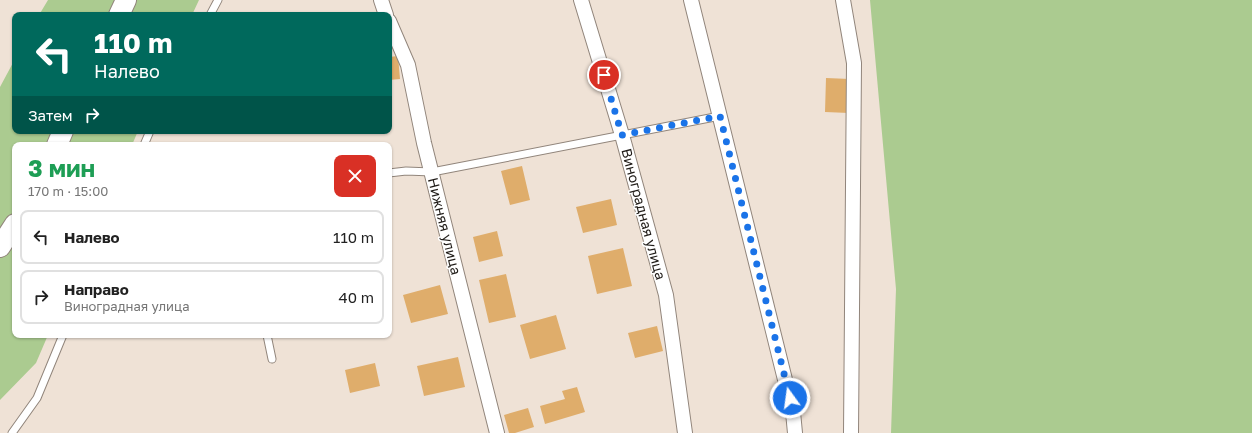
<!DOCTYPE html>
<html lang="ru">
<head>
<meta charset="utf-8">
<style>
  :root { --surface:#fff; --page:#f6f6f6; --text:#222; --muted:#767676; --line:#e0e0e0 }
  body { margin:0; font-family:"Golos Text",sans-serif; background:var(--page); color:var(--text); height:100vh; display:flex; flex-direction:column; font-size:15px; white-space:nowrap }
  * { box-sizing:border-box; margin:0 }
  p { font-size:13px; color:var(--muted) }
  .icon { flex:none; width:22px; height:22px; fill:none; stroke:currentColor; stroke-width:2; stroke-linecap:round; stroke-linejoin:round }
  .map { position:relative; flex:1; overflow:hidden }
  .sheet { position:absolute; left:12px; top:142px; width:380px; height:196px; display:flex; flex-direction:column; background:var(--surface); border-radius:8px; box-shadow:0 1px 3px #0004 }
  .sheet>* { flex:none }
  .banner { position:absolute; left:12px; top:12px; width:380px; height:122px; border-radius:8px; box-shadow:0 1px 3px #0004; background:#00695c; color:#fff; overflow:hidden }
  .pin { position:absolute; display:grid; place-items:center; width:34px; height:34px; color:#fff; margin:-17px; border:2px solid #fff; border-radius:50%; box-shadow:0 1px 4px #0007 }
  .me { position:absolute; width:44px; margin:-22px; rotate:346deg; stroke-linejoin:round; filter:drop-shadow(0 0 3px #0008) }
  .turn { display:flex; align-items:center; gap:14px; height:84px; padding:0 16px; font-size:18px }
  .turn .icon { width:52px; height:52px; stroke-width:2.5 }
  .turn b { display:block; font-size:28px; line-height:34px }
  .then { display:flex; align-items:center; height:38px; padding:0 16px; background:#0003; gap:8px; font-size:15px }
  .round { display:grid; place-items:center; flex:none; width:42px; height:42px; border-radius:8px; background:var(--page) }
  .headline { display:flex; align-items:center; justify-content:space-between; height:68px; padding:0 16px }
  h1 { font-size:24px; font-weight:700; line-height:30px; color:#1e9e55 }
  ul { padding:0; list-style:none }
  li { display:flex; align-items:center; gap:12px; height:54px; margin:0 8px 6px; padding:0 8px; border:2px solid var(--line); border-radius:8px }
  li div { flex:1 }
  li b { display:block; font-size:15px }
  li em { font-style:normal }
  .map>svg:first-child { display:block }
</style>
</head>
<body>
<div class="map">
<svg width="1252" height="433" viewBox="0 0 1252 433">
  <rect width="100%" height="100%" fill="#efe2d6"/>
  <path fill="#abcb90" d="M48,0H199L192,15H39Z
    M870,0H1252V433H891L896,289Z
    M15,59V131H138L132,145H15V335H48L36,363L0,400V87Z"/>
  <path fill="#dfad6b" d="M398,56L400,79L389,80V57Z
    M826,78L850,79L849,113L825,112Z
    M522,166L530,200L510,205L501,171Z
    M611,199L617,225L583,233L576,207Z
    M497,231L503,256L479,262L473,237Z
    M623,248L632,286L597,294L588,256Z
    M506,274L516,317L489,323L479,280Z
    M440,285L448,314L411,323L403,295Z
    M556,315L566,349L530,359L520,325Z
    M657,326L663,351L635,358L628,333Z
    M458,357L465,387L424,396L417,366Z
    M375,363L380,386L350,393L345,370Z
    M577,387L585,412L545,424L540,406L565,399L562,391Z
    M528,408L534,427L515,433H509L504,415Z"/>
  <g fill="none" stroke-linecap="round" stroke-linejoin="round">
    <g stroke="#91857b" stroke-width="9">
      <path id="lane" d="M210,15L218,0
        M144,145L150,131
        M389,173L406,171L432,172L720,116
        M267,335L272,359
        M12,433L37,398L63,335"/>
    </g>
    <g stroke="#91857b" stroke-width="16">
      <path id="street" d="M381,0L386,15
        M581,0L622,135L666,295L685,433
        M691,0L793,412L795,433
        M843,0L854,63L851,433
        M389,21L408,65L424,143L497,433"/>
    </g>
    <g stroke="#91857b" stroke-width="22">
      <path id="secondary" d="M119,15L126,0
        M57,145L63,131
        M0,247L15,224"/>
    </g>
    <use href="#lane" stroke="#fff" stroke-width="7"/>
    <use href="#street" stroke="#fff" stroke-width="14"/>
    <use href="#secondary" stroke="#fff" stroke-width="20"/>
  </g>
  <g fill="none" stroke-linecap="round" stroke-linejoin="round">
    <path stroke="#1a73e8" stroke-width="7" stroke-dasharray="0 12.6" d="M604,75L622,135L720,116L790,398"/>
  </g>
  <g text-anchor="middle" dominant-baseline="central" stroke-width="3" stroke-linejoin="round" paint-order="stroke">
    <g font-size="14" fill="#211d19" stroke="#fff">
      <text transform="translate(644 214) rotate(75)">Виноградная улица</text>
      <text transform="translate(445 226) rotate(76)">Нижняя улица</text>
    </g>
  </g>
</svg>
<div class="pin" style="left:604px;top:75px;background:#d93025"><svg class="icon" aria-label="arrive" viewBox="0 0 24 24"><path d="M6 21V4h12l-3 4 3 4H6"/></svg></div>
<svg class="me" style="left:790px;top:398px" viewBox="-20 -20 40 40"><circle r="17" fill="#1a73e8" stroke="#fff" stroke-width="3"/><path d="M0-11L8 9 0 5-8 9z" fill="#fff"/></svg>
<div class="banner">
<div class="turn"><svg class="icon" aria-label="left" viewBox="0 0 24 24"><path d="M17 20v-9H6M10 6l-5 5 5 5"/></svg><div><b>110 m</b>Налево</div></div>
<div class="then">Затем<svg class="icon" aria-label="right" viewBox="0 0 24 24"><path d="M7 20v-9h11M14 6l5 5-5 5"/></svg></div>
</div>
<section class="sheet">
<div class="headline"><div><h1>3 мин</h1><p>170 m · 15:00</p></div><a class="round" style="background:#d93025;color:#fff"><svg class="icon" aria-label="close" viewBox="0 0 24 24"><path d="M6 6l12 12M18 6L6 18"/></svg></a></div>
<ul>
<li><svg class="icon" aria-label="left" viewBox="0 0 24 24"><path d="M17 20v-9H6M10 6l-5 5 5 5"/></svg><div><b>Налево</b></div><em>110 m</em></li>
<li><svg class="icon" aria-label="right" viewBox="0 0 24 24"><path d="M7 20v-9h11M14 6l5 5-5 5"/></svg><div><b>Направо</b><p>Виноградная улица</p></div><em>40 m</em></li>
</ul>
</section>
</div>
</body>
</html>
